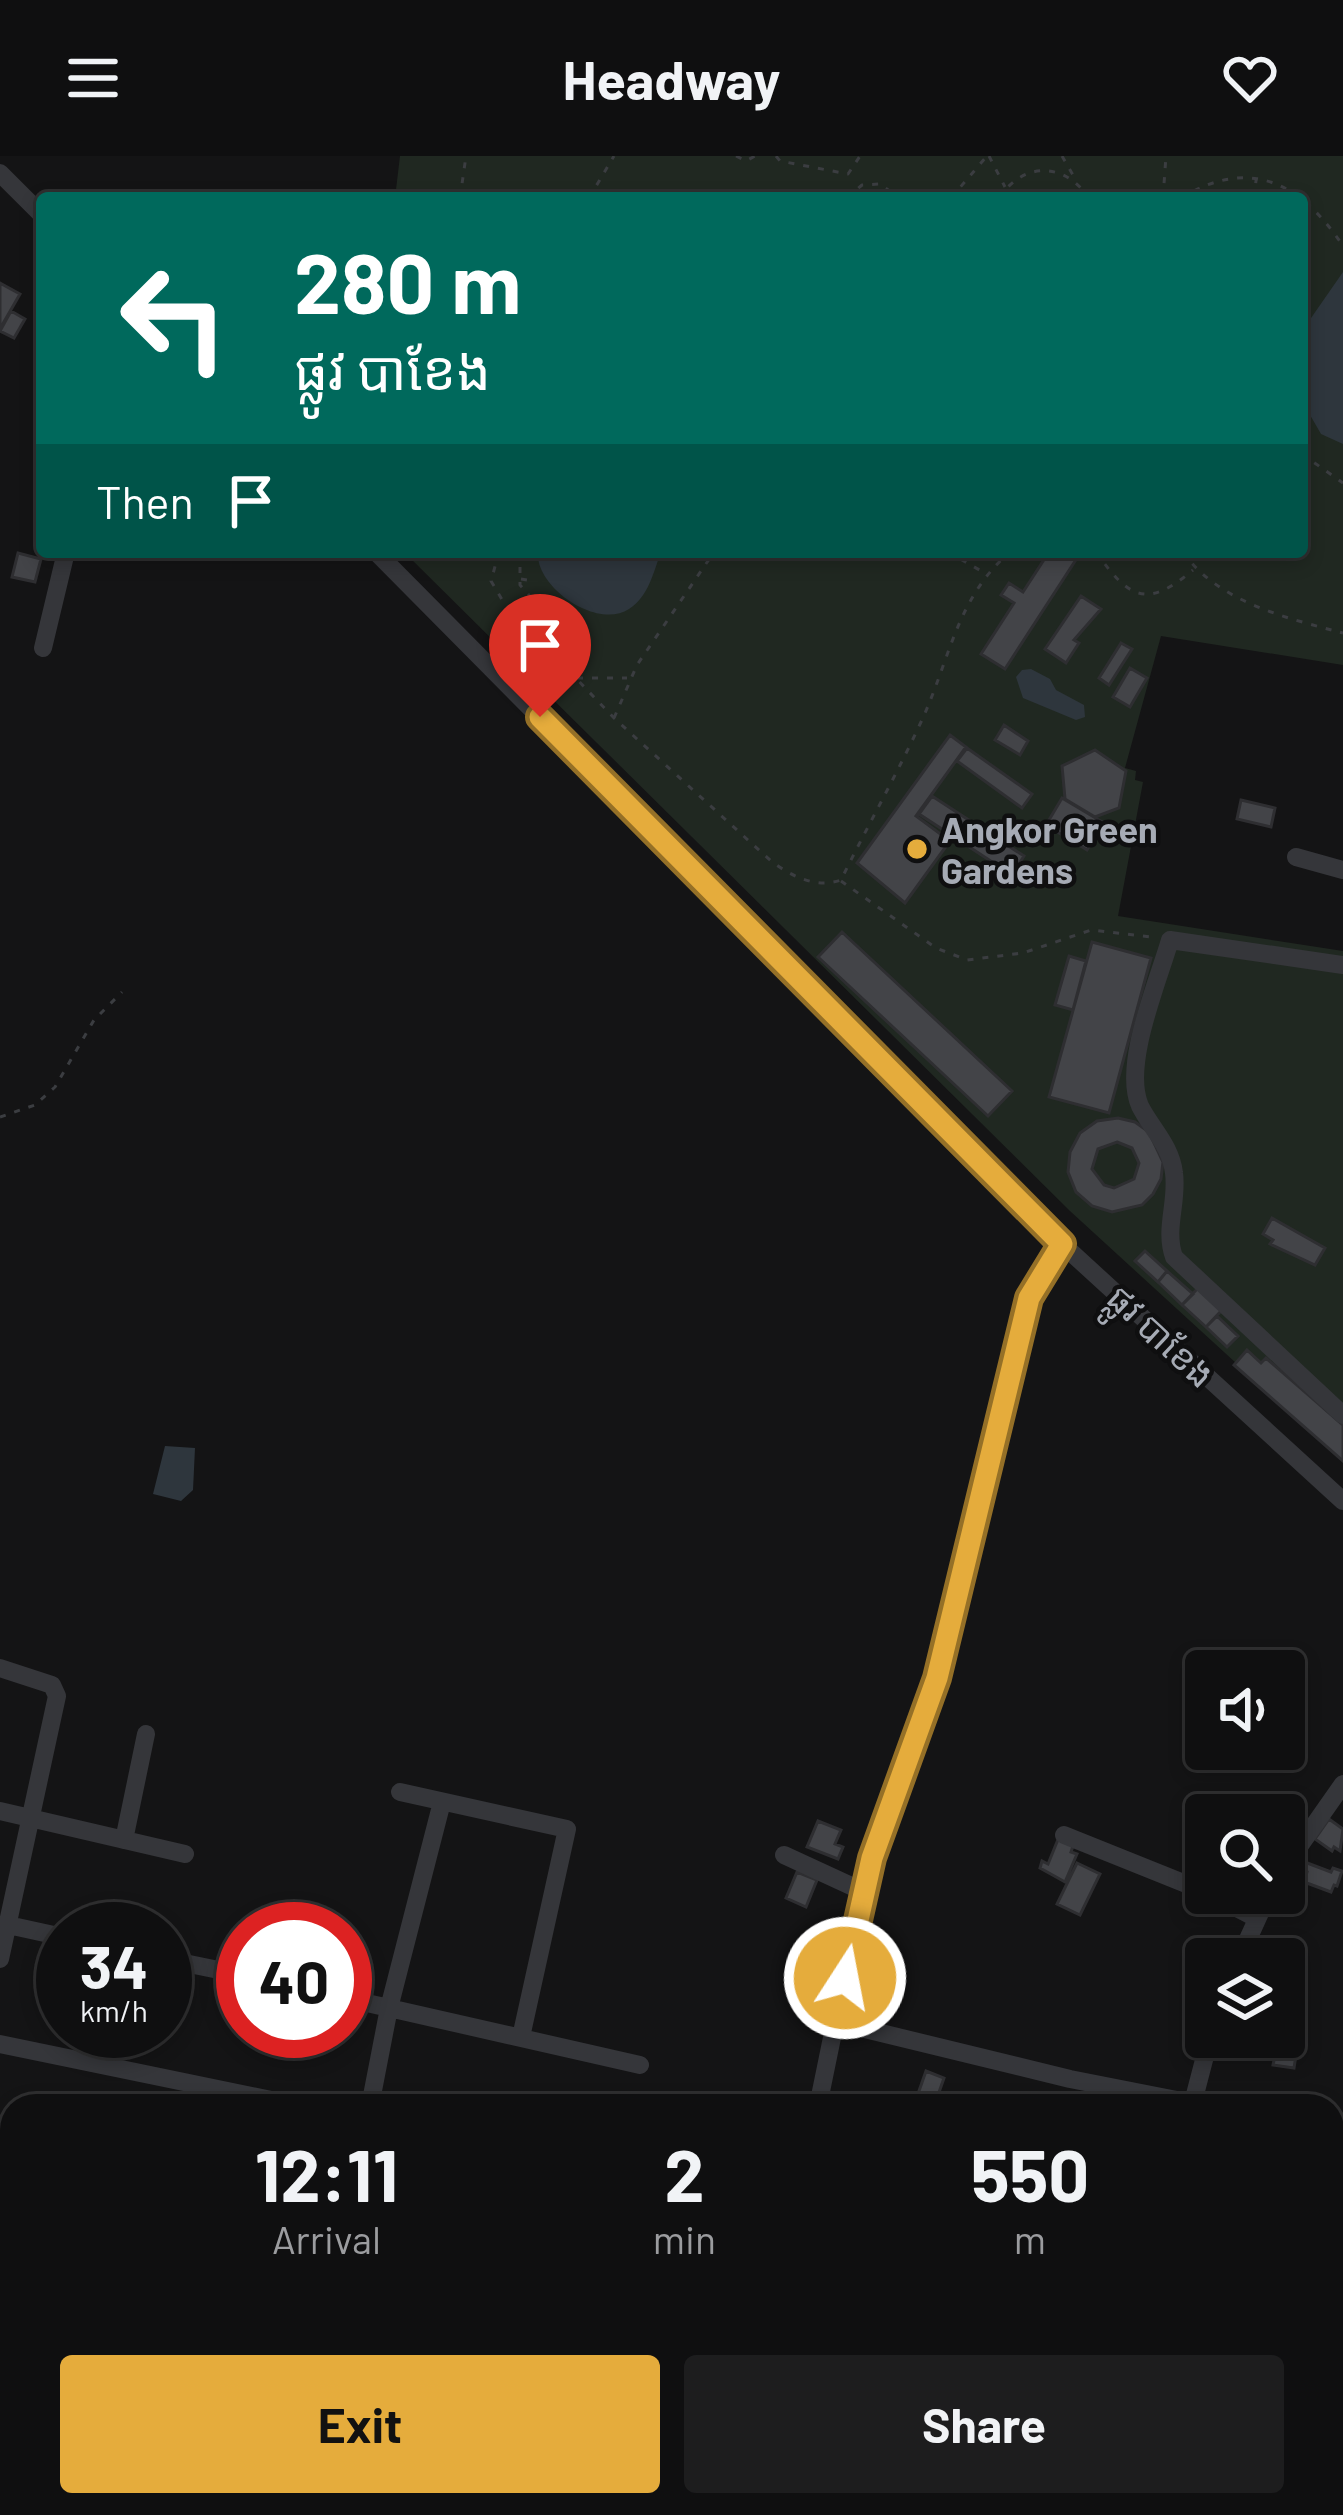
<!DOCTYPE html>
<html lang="en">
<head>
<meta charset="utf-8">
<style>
  :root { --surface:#0f0f10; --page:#1d1d1e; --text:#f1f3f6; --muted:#9b9c9f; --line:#2f2f30; --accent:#e5ac3c }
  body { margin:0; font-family:Barlow,"Noto Sans Khmer",sans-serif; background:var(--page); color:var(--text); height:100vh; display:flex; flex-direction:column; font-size:45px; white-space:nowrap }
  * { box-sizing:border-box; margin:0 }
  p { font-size:39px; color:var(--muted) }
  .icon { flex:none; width:66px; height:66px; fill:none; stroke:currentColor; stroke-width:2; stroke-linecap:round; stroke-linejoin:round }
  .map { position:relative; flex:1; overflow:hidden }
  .side { position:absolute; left:0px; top:1938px; width:1344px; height:423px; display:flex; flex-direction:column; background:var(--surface); border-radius:36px 36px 0 0; box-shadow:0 6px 18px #0003,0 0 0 3px var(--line) }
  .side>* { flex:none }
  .top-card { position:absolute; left:36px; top:36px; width:1272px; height:366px; border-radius:12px; box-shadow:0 6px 18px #0003,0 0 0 3px var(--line); background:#00695c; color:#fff; overflow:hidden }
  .tools { position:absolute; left:1185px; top:1494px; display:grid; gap:24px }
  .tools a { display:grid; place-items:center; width:120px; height:120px; border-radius:12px; background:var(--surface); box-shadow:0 6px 18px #0003,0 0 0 3px var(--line); font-size:60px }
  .speed { position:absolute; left:36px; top:1746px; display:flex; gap:24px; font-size:60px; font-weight:700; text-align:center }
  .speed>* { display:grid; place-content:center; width:156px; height:156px; border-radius:50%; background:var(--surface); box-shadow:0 6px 18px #0003,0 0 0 3px var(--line); line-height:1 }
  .speed small { font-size:30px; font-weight:400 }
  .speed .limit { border:18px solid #d22; background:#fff; color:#111 }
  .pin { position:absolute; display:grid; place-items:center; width:102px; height:102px; color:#fff; margin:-123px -51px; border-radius:50% 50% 50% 0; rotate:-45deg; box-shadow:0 0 12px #0007 }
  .pin .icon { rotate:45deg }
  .me { position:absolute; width:132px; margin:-66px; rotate:11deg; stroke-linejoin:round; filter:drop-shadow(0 0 9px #0008) }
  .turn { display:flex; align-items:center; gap:42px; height:252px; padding:0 60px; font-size:54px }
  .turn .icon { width:156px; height:156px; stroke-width:2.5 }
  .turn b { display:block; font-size:84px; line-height:102px }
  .then { display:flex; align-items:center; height:114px; padding:0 60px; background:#0003; gap:24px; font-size:45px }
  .eta { display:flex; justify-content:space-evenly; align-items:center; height:204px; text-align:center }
  .eta b { font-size:72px; font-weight:700; line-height:84px }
  .primary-button { display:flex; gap:24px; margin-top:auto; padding:24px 60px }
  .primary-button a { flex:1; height:138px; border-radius:12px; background:var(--accent); color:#111; font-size:48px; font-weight:700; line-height:138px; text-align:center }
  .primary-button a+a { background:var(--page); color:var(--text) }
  header { display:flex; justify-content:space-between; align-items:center; height:156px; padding:0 60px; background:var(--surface); font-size:54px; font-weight:700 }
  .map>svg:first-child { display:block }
</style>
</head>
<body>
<header><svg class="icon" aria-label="menu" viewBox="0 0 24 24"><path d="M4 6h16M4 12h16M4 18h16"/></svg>Headway<svg class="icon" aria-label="heart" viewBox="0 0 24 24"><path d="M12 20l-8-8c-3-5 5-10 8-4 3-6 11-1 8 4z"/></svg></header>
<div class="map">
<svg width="1343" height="2359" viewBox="0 0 1343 2359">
  <rect width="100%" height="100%" fill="#141415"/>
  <path fill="#202821" d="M400,0H1343V509L1161,480L1125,612L1136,615L1135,624L1143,626L1118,760L1343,795V1305L1070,1055L404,396H1302V42H395Z"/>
  <path fill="#2e363d" d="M1343,116V288L1321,278L1302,245V175Z
    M538,396H661C653,417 649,440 629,453C597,474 535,431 538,396Z
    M1031,513L1050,523L1056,534L1084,549L1085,561L1076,564L1023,542L1016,521L1022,514Z
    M165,1290L195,1292L193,1334L181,1345L153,1338Z"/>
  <path fill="#434448" stroke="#2e2e31" stroke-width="3" fill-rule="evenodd" d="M0,127L20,138L1,171L0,170Z
    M11,155L25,163L14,182L0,175Z
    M1049,396H1081L1005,513L981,498L1014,447L1001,439L1009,427L1023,436Z
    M18,397L41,403L35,426L12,421Z
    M1081,440L1101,453L1074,484L1079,487L1066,507L1045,493Z
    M1121,487L1132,493L1109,529L1099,522Z
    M1130,512L1147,522L1130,551L1113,541Z
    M1004,569L1028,585L1020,599L995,584Z
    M950,579L966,591L916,660L950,685L905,747L857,707Z
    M967,592L1032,638L1022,652L957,605Z
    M1095,594L1126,615L1119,652L1095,661L1065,643L1062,610Z
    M932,640L1024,700L1012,719L919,658Z
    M1062,642L1104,667L1087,694L1046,669Z
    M1241,644L1275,652L1271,671L1237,663Z
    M842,776L1012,935L988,960L818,801Z
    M1092,786L1151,802L1109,957L1049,941Z
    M1069,800L1086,805L1073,854L1055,849Z
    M1118,962L1135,966L1149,976L1163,1006L1161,1023L1153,1038L1142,1049L1112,1056L1092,1050L1076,1036L1068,1016L1070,996L1080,977L1097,965ZM1117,986L1132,992L1139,1007L1134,1023L1114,1032L1104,1029L1092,1013L1098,993Z
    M1272,1062L1325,1092L1315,1109L1270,1088L1273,1084L1263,1078Z
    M1145,1095L1167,1115L1158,1126L1135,1105Z
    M1167,1115L1193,1138L1182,1149L1158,1126Z
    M1198,1132L1222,1154L1206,1171L1182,1149Z
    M1217,1160L1238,1180L1227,1191L1206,1171Z
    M1247,1194L1261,1207L1266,1202L1343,1269V1305L1234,1209Z
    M1256,1642L1298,1660L1293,1673L1285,1669L1284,1673V1659H1249Z
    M1329,1663L1343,1673L1340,1695L1334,1691L1332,1695L1315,1683Z
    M818,1665L841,1674L835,1688L843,1691L838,1703L807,1691Z
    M1059,1681L1074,1687L1071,1696L1077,1698L1065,1726L1040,1712L1042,1705L1048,1708Z
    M1302,1705L1331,1716L1333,1712L1342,1715L1337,1730L1334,1729L1331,1736L1304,1726L1307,1716L1299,1713Z
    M1077,1707L1100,1718L1080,1759L1057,1748Z
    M797,1716L817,1724L806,1751L786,1742Z
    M1277,1890L1297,1893L1294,1912L1273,1909Z
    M926,1915L944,1922L937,1942L919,1935Z"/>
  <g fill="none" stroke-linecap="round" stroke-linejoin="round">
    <path stroke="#3b3d41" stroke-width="3" stroke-dasharray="6 9" stroke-linecap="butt" d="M736,0L746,5L755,0
      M776,0L780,5L848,18L860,0
      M989,0L1005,31
      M1062,0L1073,19
      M460,42L466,0
      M589,42L614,0
      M847,42L862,29L880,28L899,42
      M951,42L987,0
      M999,42C1024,5 1064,6 1089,42
      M1163,42L1166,0
      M1181,42C1250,0 1301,27 1343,90
      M1254,42L1257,16
      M1302,298L1343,327
      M499,396L491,425L504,447L614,562L771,705C791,720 816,733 841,724C867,671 896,620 921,566C950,504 956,442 1010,396
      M520,396V429L543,455V486
      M948,396L983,416
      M1096,396C1129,443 1147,453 1193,414
      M1183,396C1218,446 1286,462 1343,477
      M521,423L534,425
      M577,522H627
      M614,562L637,509L714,396
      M841,725L936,792L967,804L1023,797L1091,774L1151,781
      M0,961L35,949L55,931L94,864L122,836"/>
    <path stroke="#35363a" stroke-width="18" d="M0,17L42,59
      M376,396L1062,1088L1343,1345
      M43,492L66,396
      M1296,701L1343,714
      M1343,809L1170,784C1158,826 1122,909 1140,950C1151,972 1171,990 1174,1017C1178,1046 1164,1073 1174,1101L1343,1259
      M0,1512L52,1529L57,1540L0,1803
      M400,1636L567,1673L521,1881
      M0,1655L185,1698
      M1064,1679L1206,1736
      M124,1684L146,1578
      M784,1699L862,1735
      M1284,1712L1343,1628
      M1208,1737L1256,1762
      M8,1769L63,1781
      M165,1803L243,1819
      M1239,1803L1269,1737
      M345,1842L640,1909
      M836,1866L1070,1923L1192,1947
      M0,1888L300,1950
      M370,1950L389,1852L442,1646
      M818,1950L862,1735L937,1522L1029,1141L1062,1088
      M1192,1950L1210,1881
      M0,2014L12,2016
      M1332,2101L1340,2103
      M0,2132L12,2134
      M0,2270L12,2273
      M333,2349L349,2356
      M380,2349L401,2359
      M841,2349L867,2359
      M1087,2352L1088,2349
      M167,2359L170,2349
      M670,2359L675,2349"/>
  </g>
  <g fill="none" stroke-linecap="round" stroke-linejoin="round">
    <g stroke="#957027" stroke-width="30">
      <path id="route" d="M540,561L1062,1088L1029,1142L937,1522L872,1702L845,1822"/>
    </g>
    <use href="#route" stroke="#e5ac3c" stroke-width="21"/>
  </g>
  <circle fill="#e5ac3c" stroke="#0f0f10" stroke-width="4.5" cx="917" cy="693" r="12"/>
  <g text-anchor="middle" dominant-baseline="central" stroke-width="9" stroke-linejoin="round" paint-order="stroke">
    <g font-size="36" font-weight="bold" fill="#a6abb5" stroke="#0f0f10" text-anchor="start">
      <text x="941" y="672">Angkor Green<tspan x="941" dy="41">Gardens</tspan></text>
    </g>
    <g font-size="36" fill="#a6abb5" stroke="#0f0f10">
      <text transform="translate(1162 1179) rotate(43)">ផ្លូវ បាខែង</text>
    </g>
  </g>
</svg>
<div class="tools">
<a><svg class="icon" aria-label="sound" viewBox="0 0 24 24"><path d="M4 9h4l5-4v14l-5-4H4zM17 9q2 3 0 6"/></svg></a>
<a><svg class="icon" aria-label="search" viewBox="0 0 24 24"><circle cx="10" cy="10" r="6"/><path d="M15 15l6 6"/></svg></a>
<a><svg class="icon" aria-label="layers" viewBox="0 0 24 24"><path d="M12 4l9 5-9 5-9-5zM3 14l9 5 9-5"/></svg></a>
</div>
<div class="speed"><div>34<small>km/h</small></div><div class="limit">40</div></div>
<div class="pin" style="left:540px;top:561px;background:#d93025"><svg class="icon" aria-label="arrive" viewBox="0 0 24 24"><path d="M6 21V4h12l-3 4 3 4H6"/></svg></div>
<svg class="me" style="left:845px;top:1822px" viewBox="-20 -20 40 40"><circle r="17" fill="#e5ac3c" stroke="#fff" stroke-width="3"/><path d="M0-11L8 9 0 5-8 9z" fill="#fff"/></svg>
<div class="top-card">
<div class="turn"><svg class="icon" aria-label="left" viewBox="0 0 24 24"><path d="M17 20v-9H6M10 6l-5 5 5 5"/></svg><div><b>280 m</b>ផ្លូវ បាខែង</div></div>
<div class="then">Then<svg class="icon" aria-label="arrive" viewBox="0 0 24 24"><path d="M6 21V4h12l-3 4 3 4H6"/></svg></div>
</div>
<section class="side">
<div class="eta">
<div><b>12:11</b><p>Arrival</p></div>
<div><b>2</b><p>min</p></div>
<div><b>550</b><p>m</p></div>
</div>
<div class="primary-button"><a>Exit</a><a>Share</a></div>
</section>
</div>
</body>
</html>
